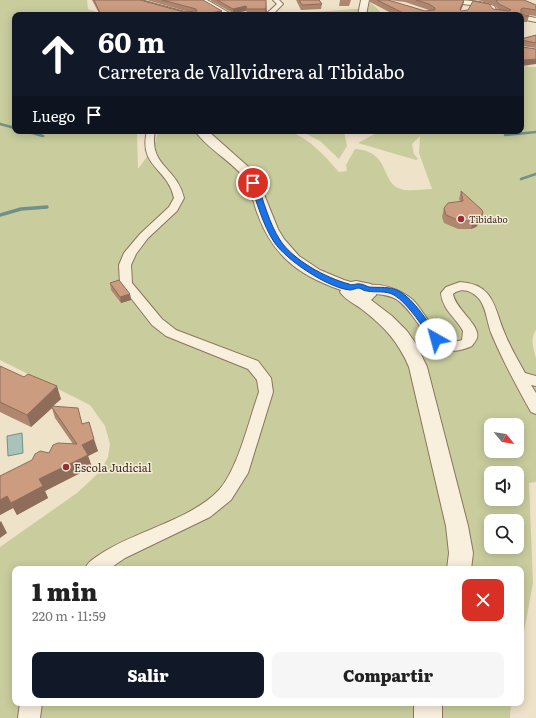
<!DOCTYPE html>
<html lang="es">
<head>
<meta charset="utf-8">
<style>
  :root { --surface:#fff; --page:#f6f6f6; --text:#222; --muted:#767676; --accent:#111827 }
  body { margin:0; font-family:Literata,serif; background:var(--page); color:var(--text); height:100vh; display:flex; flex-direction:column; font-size:15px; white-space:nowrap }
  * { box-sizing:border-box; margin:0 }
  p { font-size:13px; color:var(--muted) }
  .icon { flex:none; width:22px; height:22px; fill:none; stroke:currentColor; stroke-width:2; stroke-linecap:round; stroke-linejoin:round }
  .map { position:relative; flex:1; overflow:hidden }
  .drawer { position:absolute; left:12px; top:566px; width:512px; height:140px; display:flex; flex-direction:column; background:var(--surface); border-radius:8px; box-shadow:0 2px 10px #0003 }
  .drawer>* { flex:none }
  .banner { position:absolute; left:12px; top:12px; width:512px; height:122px; border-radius:8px; box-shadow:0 2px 10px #0003; background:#111827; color:#fff; overflow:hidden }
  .needle { width:26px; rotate:120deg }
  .buttons { position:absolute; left:484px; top:418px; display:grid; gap:8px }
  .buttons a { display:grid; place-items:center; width:40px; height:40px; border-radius:8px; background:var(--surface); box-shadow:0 2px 10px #0003; font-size:20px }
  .pin { position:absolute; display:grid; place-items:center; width:34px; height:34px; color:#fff; margin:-17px; border:2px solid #fff; border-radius:50%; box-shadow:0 1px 4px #0007 }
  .me { position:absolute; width:44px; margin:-22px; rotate:322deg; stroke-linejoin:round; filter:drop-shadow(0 0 3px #0008) }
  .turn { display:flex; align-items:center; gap:14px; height:84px; padding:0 20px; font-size:18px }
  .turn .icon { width:52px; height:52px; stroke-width:2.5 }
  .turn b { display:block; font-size:28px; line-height:34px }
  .then { display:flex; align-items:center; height:38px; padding:0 20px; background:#0003; gap:8px; font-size:15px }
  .round { display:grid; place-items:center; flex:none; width:42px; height:42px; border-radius:8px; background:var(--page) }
  .head { display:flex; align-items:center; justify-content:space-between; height:68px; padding:0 20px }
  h1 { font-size:24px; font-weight:800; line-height:30px }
  .primary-button { display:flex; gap:8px; margin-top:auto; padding:8px 20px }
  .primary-button a { flex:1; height:46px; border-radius:8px; background:var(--accent); color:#fff; font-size:16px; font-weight:800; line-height:46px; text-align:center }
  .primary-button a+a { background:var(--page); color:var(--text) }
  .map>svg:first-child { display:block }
</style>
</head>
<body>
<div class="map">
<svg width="536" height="718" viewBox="0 0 536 718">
  <rect width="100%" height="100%" fill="#eee2c9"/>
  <path fill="#c9cd9d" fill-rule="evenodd" d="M0,0H87L88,9L106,15H15V131H138L137,133L138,169L154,147L158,131H290C313,142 323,154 339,172L347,171L346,165L355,149C391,151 380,183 401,189C410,192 423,189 432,189L419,153L420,136L412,144L414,154L418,159L416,160L358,143L380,131H521V66L536,67V330C530,339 533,348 536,358V482L529,483L533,583L521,648V569H15V703H511L510,718H0V547L77,493L90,481L101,470L108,457L110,444L105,426L90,405L0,360ZM491,425H517V451H491ZM491,473H517V499H491ZM491,521H517V547H491Z
    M369,3H371L384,15H275L369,8Z
    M301,131H344L347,146L339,159L320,141Z"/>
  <path fill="#aac3ba" stroke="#709188" d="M22,433L23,453L8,456L7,436Z"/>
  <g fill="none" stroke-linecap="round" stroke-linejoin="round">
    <path stroke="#709188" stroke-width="2.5" d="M0,124L15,128
      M25,131L43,136
      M505,135L536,132
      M521,179L536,174"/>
    <path stroke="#709188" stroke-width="3.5" d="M0,215L21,209L47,207"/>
    <g stroke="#8b745e" stroke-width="2">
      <path id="minor" d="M131,0H141L196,15H185Z
        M199,0H207L233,15H225Z
        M273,0H279L283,4L272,15H265L277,4Z
        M444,0C460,0 479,0 494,6L497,11L508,15L492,13L489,8L486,7L447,2Z
        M521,15L536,18V22L521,19Z
        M147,131H155C148,166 177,167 184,198L177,211L148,238L136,254L131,265L132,283L162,319L176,330L258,361L271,378L273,392L248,473L231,500L210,517L125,558L109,569H85C88,561 95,558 102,553C136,531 192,519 219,490C238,469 249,420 259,392L257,380L248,369L166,336L152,325L120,284L119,265L124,253L140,234L169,207L174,198C168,168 138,167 147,131Z
        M460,282C495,284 494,309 505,334C510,347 518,360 525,373L536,376V386L531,385L536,393V414L531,412C517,387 503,361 492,335C487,324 487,310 480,300C474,292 462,286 453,294C455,309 481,325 477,338C476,341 473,344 472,346C429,366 423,317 396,299C385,293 375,295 364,292L362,289L364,286C380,282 400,289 413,300C425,312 441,349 462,340L463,331C456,318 442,309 441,293L446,287Z
        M20,703H42L40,718H18Z"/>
    </g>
    <g stroke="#8b745e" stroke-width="2">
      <path id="tertiary" d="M361,0H369L366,15H358Z
        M195,131H208L253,171L261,187L278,229L284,239L299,256L320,270L344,280L351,282L356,281L371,284L377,291L376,295L371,300L392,316L407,331L416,344L427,367L468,526L473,553L471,569H447L449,553L446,526L409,367C399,343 385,327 364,311C356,304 346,301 340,292L341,290C300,276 273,256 258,215C253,203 251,185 242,175C228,159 207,148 195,131Z
        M414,703H442V718H414Z"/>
    </g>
    <use href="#minor" fill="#f9efdd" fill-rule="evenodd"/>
    <use href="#tertiary" fill="#f9efdd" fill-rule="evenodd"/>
  </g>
  <path fill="#af866e" d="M92,0H140L184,12H189L147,0H203L222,15H100Z
    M211,0H266L267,12L265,13H247L246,11L233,13L211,1Z
    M296,0H319L322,4L321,9L301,10Z
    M340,0H351L349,6H339Z
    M369,0H388L425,11L429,10L405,2L389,0H464L463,5L461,10V11L493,9H498L494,5L478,0H524L536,5V16L521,14L529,16L527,22H521V15H395L370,2Z
    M536,35V48L522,46V47L536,49L522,66L521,65V39Z
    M344,131H380L365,134L344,133Z
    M461,191L481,221L476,227L471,229H458L444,223L442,217L444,208L460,201L459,199Z
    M110,283L130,294L131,300L121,303L111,290Z
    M0,366L61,399L53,406L83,424L98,451L88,456L92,467L45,491L48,498L17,515L13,508L0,515V476L49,453L73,444L55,418L52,408L31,427L0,412Z"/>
  <path fill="#8e6d5a" d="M464,0L463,5L459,14L460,9Z
    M246,6V11L233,13V9Z
    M266,7L267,12L265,13V9Z
    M222,11V15H203V14Z
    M536,59V64L522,66L524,60Z
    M366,131H380L365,134Z
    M483,213L481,221L476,227L471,229L473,221Z
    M130,294L131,300L121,303L120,297Z
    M57,386L61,399L52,407L51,406L52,408L31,427L27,415Z
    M94,439L98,451L88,456L92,467L45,491L48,498L17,515L11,503L82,445Z
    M7,496L13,508L0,515V500Z
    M1,521L7,533L0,538V522Z"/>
  <path fill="#cb9c80" stroke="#8e6d5a" d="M94,0H140L184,12L197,11L196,9L162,0H203L222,11L203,14L205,15H101Z
    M217,0H266V7L265,9H247L246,6L233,9Z
    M299,0H319L322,4L302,5Z
    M377,0H388L425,11L435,10V8L429,4L416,0H464L460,9L461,11L468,10L473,1L489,4L493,9L509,11L511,10L499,4L496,0H524L536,5V10L523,8L521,9V14L529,16H521V15H407Z
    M536,35V43L521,40L522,47L536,49V59L524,60L521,59V39Z
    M461,191L482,210L483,213L479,219L473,221H460L446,215L444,208L448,203L463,201Z
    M119,280L130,294L120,297L110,283Z
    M0,366L24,377L28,374L57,386L27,415L0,402Z
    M51,406L78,408L82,424L89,422L94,439L82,445L88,455L39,479L43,486L11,503L7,496L0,500V476L32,460L35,454L40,451L49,453L53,445L58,443L77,444Z"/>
  <path fill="#1a73e8" stroke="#114b97" d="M253,181L257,183C264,202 269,223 280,240C293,260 326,278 349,284C353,286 356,283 360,284C363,284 366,286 369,287C380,288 389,286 399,291C414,299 429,324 439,337L441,339L439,341H433C423,328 409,304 394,295C385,290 376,293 367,291C364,291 362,289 359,288C356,288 353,290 350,290C328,288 286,260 274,242C263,225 257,203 250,183Z"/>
  <g fill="#992f34" stroke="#f6ecd9" stroke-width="1.5">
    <circle cx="461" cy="219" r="4"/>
    <circle cx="66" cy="467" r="4"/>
  </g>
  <g text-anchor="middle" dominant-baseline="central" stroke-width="3" stroke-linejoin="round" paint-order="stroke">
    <g font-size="9" fill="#3b2d21" stroke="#f6ecd9" text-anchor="start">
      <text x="469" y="219">Tibidabo</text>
    </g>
    <g font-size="11" fill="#3b2d21" stroke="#f6ecd9" text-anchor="start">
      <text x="74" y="467">Escola Judicial</text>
    </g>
  </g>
</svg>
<div class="buttons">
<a><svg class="needle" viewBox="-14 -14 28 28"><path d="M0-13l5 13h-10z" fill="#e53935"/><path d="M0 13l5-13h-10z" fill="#767676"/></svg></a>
<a><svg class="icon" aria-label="sound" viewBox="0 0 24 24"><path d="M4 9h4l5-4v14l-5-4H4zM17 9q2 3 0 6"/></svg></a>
<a><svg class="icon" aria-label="search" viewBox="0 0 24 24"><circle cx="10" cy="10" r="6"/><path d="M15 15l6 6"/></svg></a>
</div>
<div class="pin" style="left:253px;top:183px;background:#d93025"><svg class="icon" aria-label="arrive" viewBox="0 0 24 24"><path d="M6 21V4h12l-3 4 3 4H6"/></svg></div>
<svg class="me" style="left:436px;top:339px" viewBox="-20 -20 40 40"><circle r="19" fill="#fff"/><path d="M0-13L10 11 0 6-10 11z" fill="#1a73e8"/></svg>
<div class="banner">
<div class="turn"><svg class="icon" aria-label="ahead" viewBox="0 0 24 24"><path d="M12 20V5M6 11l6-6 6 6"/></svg><div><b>60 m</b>Carretera de Vallvidrera al Tibidabo</div></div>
<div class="then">Luego<svg class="icon" aria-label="arrive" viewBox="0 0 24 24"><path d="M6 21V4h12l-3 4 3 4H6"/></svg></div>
</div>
<section class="drawer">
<div class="head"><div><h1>1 min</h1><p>220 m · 11:59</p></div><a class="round" style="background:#d93025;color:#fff"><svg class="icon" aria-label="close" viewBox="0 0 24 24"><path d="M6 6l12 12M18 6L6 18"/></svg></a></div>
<div class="primary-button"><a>Salir</a><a>Compartir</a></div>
</section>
</div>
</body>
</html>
